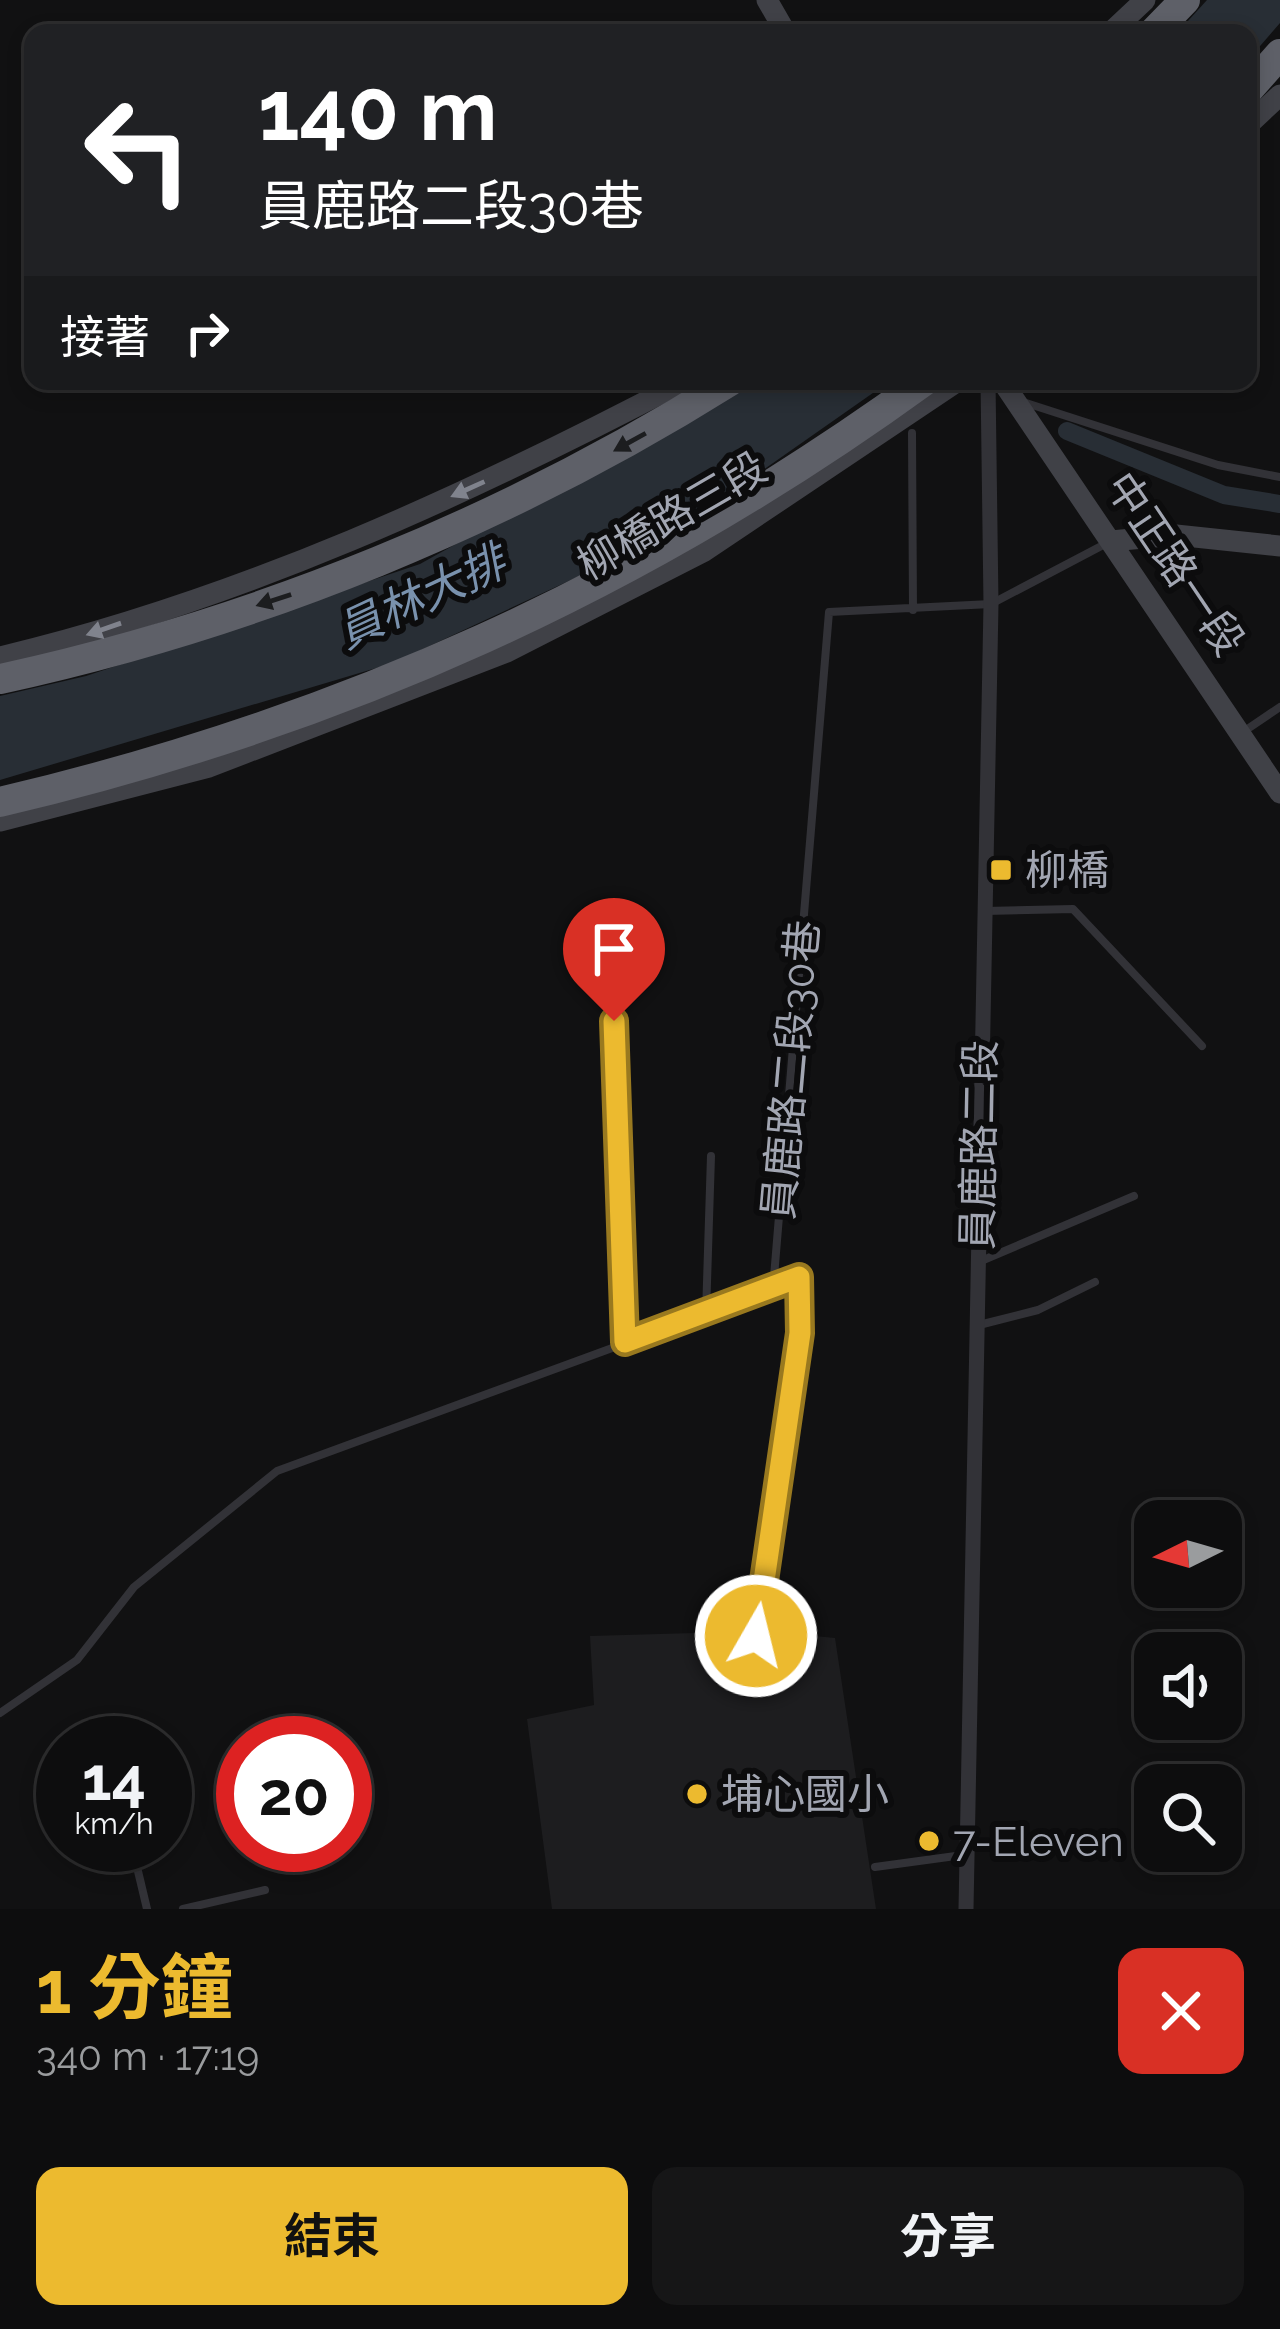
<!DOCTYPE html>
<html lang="zh-TW">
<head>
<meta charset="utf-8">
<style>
  :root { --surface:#0d0d0e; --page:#161617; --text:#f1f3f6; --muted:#9a9c9e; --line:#2d2d2e; --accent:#ecba2f }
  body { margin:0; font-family:Raleway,"Noto Sans TC",sans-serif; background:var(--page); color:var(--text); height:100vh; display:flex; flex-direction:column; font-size:45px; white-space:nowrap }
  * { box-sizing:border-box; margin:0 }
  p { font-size:39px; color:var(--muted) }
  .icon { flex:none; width:66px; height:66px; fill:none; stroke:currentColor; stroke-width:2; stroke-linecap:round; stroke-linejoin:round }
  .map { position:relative; height:1909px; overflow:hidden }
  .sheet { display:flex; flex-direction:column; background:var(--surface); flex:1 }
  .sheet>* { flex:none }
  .banner { position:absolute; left:24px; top:24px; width:1233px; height:366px; border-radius:24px; box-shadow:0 6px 18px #0003,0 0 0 3px var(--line); background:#202124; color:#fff; overflow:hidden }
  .needle { width:78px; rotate:265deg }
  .fabs { position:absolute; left:1134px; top:1500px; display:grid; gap:24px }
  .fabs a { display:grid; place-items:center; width:108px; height:108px; border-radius:24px; background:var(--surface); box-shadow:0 6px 18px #0003,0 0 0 3px var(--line); font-size:60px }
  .speed { position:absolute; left:36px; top:1716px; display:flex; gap:24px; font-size:60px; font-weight:700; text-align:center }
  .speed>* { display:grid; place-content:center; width:156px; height:156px; border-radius:50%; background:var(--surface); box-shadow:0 6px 18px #0003,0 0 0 3px var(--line); line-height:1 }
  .speed small { font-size:30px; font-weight:400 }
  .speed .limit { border:18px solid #d22; background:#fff; color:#111 }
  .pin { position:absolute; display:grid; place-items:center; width:102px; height:102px; color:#fff; margin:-123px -51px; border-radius:50% 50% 50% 0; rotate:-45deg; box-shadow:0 0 12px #0007 }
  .pin .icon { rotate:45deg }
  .me { position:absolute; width:132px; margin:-66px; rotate:8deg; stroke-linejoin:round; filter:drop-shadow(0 0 9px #0008) }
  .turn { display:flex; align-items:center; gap:42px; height:252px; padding:0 36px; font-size:54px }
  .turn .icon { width:156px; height:156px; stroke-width:2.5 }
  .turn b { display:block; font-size:84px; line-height:102px }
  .then { display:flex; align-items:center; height:114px; padding:0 36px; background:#0003; gap:24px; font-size:45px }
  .round { display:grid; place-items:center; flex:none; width:126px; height:126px; border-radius:24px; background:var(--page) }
  .head { display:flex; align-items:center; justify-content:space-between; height:204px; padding:0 36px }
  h1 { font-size:72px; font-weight:700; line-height:90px; color:var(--accent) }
  .button { display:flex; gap:24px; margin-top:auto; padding:24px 36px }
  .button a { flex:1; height:138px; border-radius:24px; background:var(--accent); color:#111; font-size:48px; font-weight:700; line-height:138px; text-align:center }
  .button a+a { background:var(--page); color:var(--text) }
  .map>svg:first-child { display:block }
</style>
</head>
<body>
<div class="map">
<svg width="1280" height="1909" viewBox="0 0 1280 1909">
  <rect width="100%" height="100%" fill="#111112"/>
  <path fill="#1d1d1f" d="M764,1631L835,1638L876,1909H552L527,1719L594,1705L590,1636Z"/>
  <path fill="#282e35" d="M1207,0H1280V23L1248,60V33H1177Z
    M750,381H890L676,531L393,663L0,780V696L86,676L420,564Z"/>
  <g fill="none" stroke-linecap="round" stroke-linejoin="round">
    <path stroke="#282e35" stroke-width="18" d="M1067,431L1224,495L1280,504"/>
    <path stroke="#323237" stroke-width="8" d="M1023,402L1218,465L1280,477
      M912,433L913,610
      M1243,732L1280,707
      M985,911L1073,909L1202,1046
      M614,1021L625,1342
      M981,1261L1134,1196
      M706,1314L711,1156
      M979,1325L1038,1310L1095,1282
      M756,1637L800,1333L799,1277L773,1289
      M0,1713L77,1660L134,1587L277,1471L773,1289L829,612L991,604L1109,542
      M137,1867L147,1909
      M875,1867L963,1855
      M183,1909L265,1890"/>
    <path stroke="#323237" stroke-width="15" d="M966,1909L991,604L988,381"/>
    <path stroke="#404147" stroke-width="21" d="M767,0L786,33
      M1110,33L1145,0
      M1248,125L1280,95
      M1002,381L1280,793
      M1111,541L1176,535L1280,546
      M0,657C240,600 468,495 685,381
      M0,821L209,767L507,652L703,552L958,381"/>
    <path stroke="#5e6068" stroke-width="30" d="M1153,33L1185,0
      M1248,90L1280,54
      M0,679C257,623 507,521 730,381
      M0,802C340,722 642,586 924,381"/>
  </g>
  <defs><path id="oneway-solid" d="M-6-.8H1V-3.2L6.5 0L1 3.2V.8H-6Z" transform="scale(3)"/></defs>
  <g fill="#1c1d1f">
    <use href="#oneway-solid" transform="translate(630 442) rotate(151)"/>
    <use href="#oneway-solid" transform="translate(274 600) rotate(162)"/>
  </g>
  <g fill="#80838d">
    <use href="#oneway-solid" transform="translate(468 489) rotate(156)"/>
    <use href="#oneway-solid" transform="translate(104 629) rotate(161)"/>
  </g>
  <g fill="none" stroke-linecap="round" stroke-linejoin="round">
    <g stroke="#99791f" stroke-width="30">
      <path id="route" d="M614,1021L625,1342L799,1277L800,1333L756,1636"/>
    </g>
    <use href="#route" stroke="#ecba2f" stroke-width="21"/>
  </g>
  <g fill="#ecba2f" stroke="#0c0c0d" stroke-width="4.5">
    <rect x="989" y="858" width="24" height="24" rx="6"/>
    <circle cx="697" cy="1794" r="12"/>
    <circle cx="929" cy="1841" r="12"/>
  </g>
  <g text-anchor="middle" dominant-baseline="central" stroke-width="12" stroke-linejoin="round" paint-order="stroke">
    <g font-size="42" fill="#a2a6b2" stroke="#0c0c0d">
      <text transform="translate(672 516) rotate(-30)">柳橋路三段</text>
      <text transform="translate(1175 564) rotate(56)">中正路一段</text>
      <text transform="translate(791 1070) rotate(-85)">員鹿路二段30巷</text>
      <text transform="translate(979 1145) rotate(-89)">員鹿路二段</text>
    </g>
    <g font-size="42" fill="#a2a6b2" stroke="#0c0c0d" text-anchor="start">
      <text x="1025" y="870">柳橋</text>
      <text x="721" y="1794">埔心國小</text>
      <text x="953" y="1841">7-Eleven</text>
    </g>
    <g font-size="45" font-style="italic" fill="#7991ad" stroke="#0c0c0d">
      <text transform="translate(421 597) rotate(-25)">員林大排</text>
    </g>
  </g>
</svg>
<div class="fabs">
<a><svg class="needle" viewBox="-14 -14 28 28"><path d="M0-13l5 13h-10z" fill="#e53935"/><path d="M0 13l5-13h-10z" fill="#9a9c9e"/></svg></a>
<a><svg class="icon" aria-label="sound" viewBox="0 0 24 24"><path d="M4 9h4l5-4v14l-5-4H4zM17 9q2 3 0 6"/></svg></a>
<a><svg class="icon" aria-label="search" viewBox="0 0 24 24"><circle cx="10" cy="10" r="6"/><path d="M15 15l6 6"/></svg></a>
</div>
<div class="speed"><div>14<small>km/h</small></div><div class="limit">20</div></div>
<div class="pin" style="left:614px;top:1021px;background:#d93025"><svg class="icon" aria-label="arrive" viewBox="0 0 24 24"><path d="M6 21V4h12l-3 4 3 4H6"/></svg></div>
<svg class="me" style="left:756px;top:1636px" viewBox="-20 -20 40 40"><circle r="17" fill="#ecba2f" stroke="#fff" stroke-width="3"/><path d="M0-11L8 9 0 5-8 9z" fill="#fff"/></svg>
<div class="banner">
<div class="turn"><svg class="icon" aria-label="left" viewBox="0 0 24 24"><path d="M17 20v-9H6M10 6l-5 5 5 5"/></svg><div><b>140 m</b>員鹿路二段30巷</div></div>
<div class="then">接著<svg class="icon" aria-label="right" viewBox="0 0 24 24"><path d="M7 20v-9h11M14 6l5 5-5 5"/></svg></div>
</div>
</div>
<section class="sheet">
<div class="head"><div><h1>1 分鐘</h1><p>340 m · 17:19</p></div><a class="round" style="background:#d93025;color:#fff"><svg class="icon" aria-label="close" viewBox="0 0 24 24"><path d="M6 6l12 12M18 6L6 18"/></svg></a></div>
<div class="button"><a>結束</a><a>分享</a></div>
</section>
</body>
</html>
